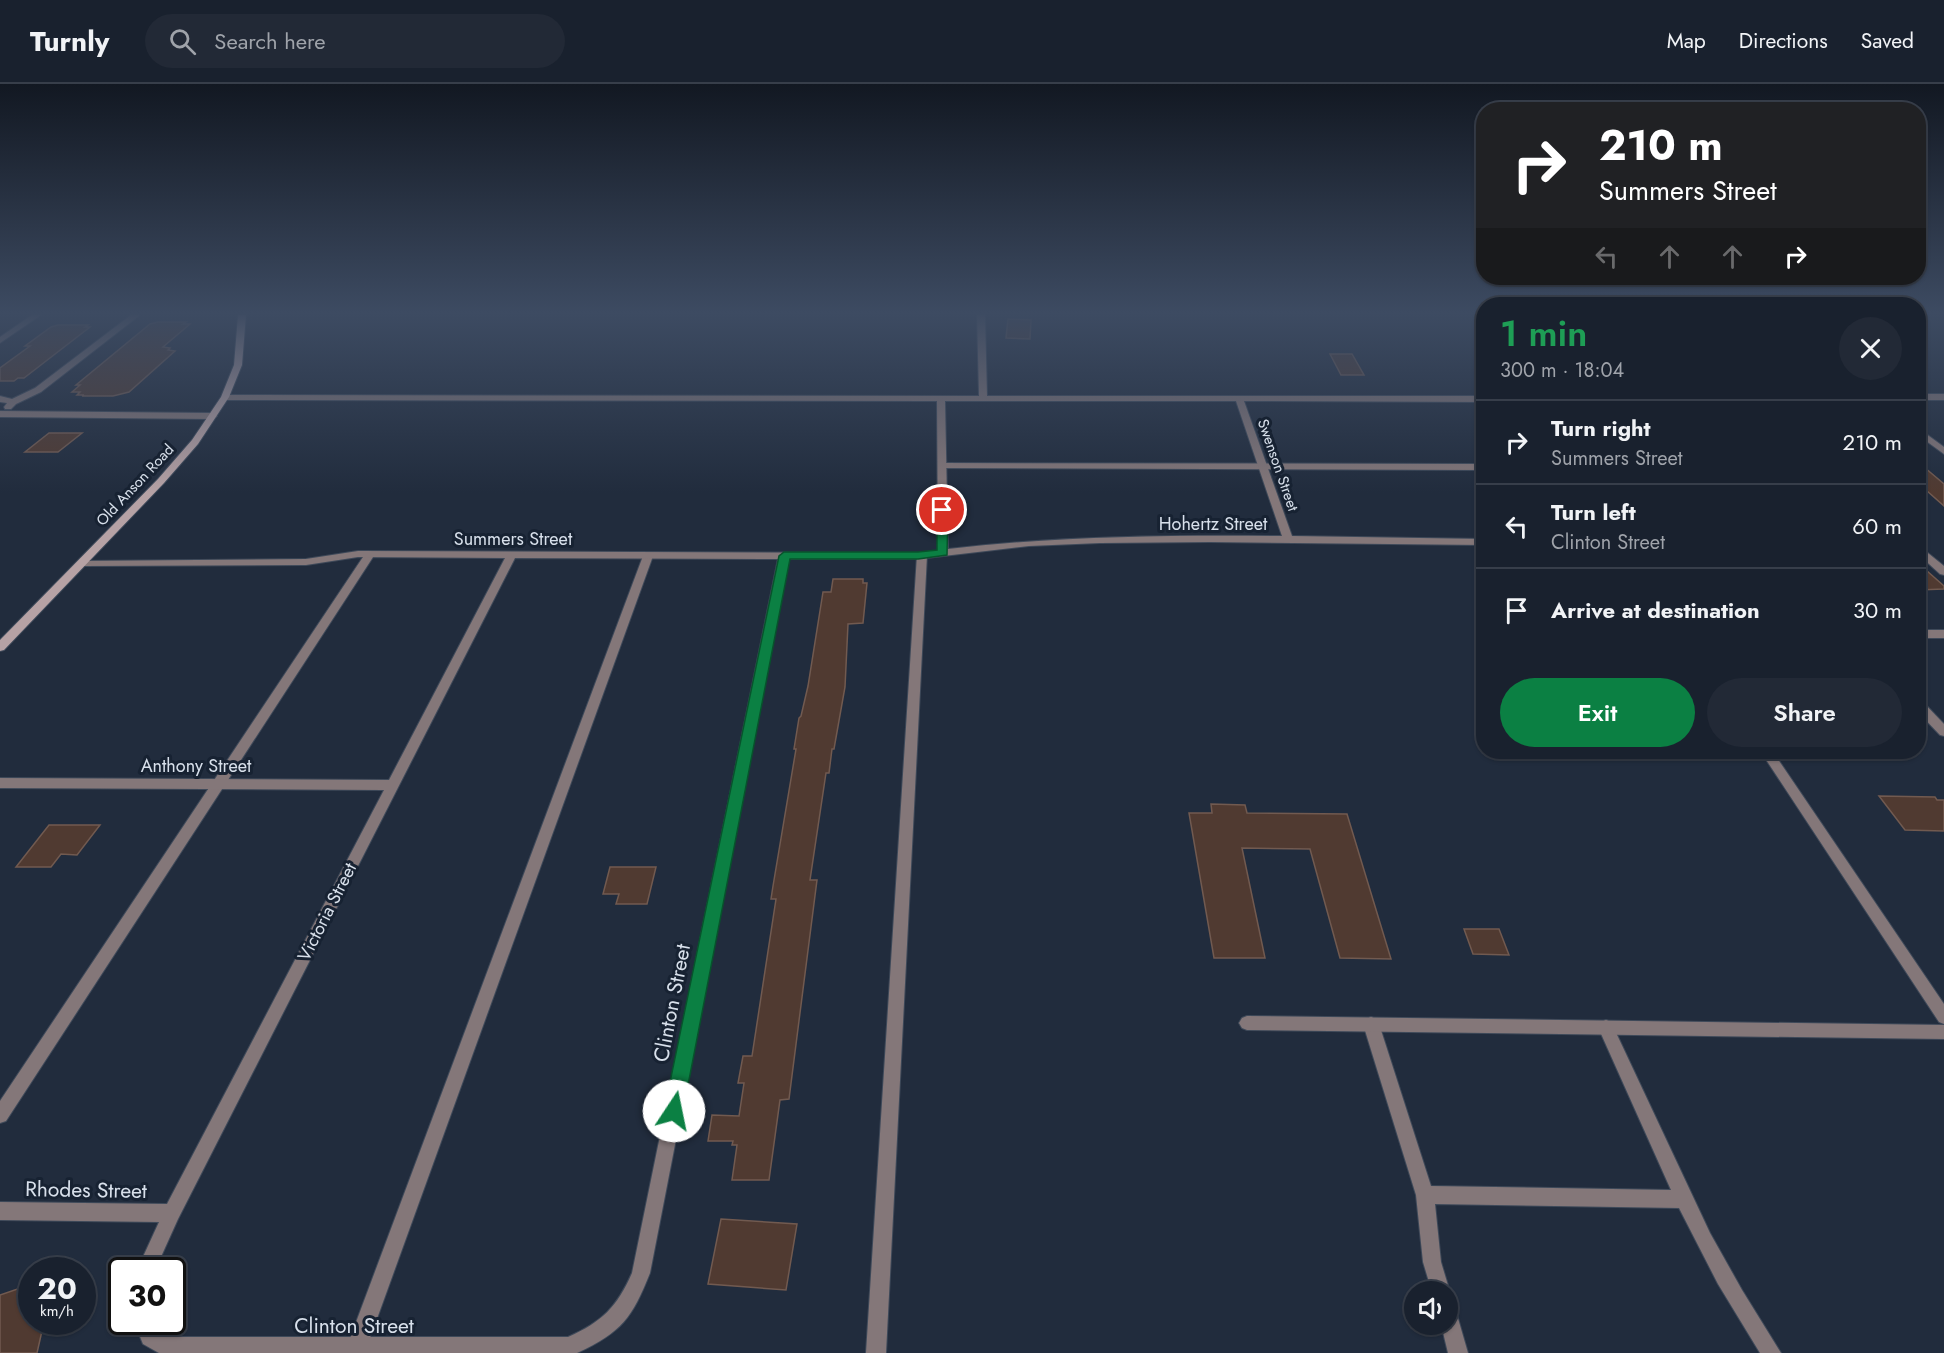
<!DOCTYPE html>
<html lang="en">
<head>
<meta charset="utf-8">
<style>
  :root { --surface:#19212e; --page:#222936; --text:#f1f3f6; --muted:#9fa3aa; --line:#373e4a; --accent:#0b8043 }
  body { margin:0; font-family:Jost,sans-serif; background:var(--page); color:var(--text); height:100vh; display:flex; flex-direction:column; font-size:22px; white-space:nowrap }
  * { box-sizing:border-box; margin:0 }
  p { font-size:20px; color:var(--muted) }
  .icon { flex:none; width:33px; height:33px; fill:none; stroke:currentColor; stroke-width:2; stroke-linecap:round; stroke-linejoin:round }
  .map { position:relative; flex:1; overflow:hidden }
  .sheet { position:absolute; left:1476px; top:213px; width:450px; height:462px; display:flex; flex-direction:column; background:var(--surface); border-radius:24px; box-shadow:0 2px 4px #0004,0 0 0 2px var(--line) }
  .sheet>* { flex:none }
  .guide { position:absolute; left:1476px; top:18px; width:450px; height:183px; border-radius:24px; box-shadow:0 2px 4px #0004,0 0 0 2px var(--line); background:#202124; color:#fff; overflow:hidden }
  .buttons { position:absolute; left:1404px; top:1197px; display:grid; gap:12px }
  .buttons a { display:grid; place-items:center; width:54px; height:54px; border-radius:50%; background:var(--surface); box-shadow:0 2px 4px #0004,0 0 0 2px var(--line); font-size:30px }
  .speed { position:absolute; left:18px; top:1173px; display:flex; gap:12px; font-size:30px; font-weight:700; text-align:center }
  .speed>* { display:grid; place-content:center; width:78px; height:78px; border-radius:50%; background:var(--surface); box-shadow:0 2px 4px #0004,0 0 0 2px var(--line); line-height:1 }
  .speed small { font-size:15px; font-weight:400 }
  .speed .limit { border:3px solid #111; border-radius:9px; background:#fff; color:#111 }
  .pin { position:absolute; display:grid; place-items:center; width:51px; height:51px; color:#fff; margin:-26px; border:3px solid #fff; border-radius:50%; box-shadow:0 2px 6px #0007 }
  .me { position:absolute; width:66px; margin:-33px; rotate:11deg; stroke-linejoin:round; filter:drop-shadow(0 0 4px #0008) }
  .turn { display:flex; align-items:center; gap:21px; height:126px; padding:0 24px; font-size:27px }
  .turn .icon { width:78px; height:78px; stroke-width:2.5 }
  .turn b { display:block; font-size:42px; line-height:51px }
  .lanes { display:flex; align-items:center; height:57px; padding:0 24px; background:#0003; justify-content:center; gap:30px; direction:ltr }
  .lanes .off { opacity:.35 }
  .round { display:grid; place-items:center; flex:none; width:63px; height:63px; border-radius:32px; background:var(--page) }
  .summary { display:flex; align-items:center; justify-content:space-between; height:102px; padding:0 24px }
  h1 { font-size:36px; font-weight:600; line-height:45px; color:#1e9e55 }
  .cta { display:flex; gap:12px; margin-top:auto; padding:12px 24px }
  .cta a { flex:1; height:69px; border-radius:36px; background:var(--accent); color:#fff; font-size:24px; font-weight:600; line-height:69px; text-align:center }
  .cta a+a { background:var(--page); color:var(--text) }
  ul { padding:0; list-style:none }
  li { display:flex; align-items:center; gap:18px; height:84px; padding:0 24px; border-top:2px solid var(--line) }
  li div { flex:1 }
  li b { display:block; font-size:22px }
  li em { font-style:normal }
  header { display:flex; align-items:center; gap:36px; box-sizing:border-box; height:84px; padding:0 30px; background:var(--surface); border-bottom:2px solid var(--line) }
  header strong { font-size:28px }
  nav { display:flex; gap:33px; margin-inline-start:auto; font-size:21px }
  .search { width:420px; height:54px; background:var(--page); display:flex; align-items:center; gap:15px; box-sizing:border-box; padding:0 21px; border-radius:33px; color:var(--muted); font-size:22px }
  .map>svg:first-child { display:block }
</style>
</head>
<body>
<header>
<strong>Turnly</strong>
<div class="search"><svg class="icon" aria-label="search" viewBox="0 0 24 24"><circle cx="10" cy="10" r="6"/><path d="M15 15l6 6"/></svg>Search here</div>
<nav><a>Map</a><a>Directions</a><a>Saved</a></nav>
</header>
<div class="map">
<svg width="1944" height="1269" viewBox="0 0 1944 1269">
  <rect width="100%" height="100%" fill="#212c3d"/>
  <path fill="#503a31" stroke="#715a50" stroke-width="1.5" d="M1008,235L1031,236L1030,255L1006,254Z
    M158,238H186L183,240H190L163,263L170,264L168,266L175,267L129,308L113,312H82L84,311H77L80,308H72L80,301H76L150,240Z
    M58,241H88L85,243H90L24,294H18L14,297H0V284L30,262H25L51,243Z
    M1330,270H1352L1364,291H1341Z
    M49,349H82L58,368H25Z
    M1918,378L1944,400V422L1918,399Z
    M1918,479L1944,502V505L1918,506Z
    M833,495H863V499H867L863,539L848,540L845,603L834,665H832L829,689H826L810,796H817L789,1015L780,1016L769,1096H732L737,1061H732L733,1057H708L712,1031L739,1032L744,999H738L743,972H752L776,815H771L773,802L796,665H794L799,634L801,632L808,602L823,508H831Z
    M1879,712L1935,713L1937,716H1944V747L1905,746Z
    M1211,720L1245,721L1247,729L1347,730L1391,875L1340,874L1310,765L1242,764L1265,874H1214L1189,729H1212Z
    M49,741H100L77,771L61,770L51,783H16Z
    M610,783H656L647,820H616L619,810H603Z
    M1464,845H1499L1509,871L1473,870Z
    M721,1135L797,1140L786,1206L708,1200Z
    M32,1200V1238H44L37,1269H0V1211Z"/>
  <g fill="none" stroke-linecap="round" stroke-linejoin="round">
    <g stroke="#3e4959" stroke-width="2">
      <path id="service" d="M942,379L1484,380V386L939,384V380Z
        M1918,461L1944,482V491L1940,490L1918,470Z
        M370,467L375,470L6,1037L0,1039V1017L365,470Z
        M922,468L927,471L886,1269H866L917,471Z
        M648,469L653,472L366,1265L364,1269H348L346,1265L643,472Z
        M1761,668H1773L1944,920V940L1939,938Z
        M1371,933L1376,935L1379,940L1431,1102L1671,1106L1598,943L1601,938L1606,936L1611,938L1710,1149L1742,1206L1781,1269H1760L1718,1200L1679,1124L1435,1120L1441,1178L1450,1208L1448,1215V1208H1432L1423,1178L1416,1111L1363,940L1366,935Z
        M1448,1222L1455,1224L1468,1269H1448L1441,1240H1448Z"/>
    </g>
    <g stroke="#3e4959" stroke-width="2">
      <path id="minor" d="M32,231H41L0,259V253Z
        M131,231H140L41,308L16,320L11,325H5L4,323L7,319L0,318V312L12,315L35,304Z
        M977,231H985L987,312H1484V318L1244,317L1292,452L1484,455V461L1210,458L1100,459L1029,462L918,475H789L650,1189C632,1234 622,1248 577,1269H159L143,1260L134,1238H153L157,1246L169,1253H568C602,1238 617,1223 632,1189L778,475L515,474L178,1135L155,1186H137L159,1138L0,1136V1118L167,1120L384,706L0,704V694L389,696L505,474L358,473L306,481L83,482L78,479L79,477L306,475L358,467L918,469L938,467L937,317L225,316L222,315V311L979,312ZM945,317H1236L1282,452C1170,451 1059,452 948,465Z
        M1918,310H1944V316H1918Z
        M0,327L213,329L217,332L213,335L0,333Z
        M1918,344L1944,363V370L1918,351Z
        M1918,546H1944V554H1918Z
        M1247,932L1944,941V955L1247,946L1242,944L1239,939L1242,934Z"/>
    </g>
    <g stroke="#3e4959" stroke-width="2">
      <path id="tertiary" d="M1918,616L1922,617L1944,640V652L1940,651L1918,628Z"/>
    </g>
    <g stroke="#3e4959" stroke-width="2">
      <path id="secondary" d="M238,231H246L242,281L229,313L198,360L164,399L4,566L0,567V556L158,395L192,356L221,313L234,281Z"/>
    </g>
    <use href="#service" fill="#847779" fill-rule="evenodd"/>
    <use href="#minor" fill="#847779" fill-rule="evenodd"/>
    <use href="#tertiary" fill="#847779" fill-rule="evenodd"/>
    <use href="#secondary" fill="#b6a2a5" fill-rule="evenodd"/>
  </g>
  <linearGradient id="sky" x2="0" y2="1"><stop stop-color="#121822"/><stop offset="0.56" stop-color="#3d4b62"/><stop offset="1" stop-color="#3d4b62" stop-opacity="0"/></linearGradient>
  <rect width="1944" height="409" fill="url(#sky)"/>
  <path fill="#0b8043" stroke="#07532c" stroke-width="1.5" d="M942,422L948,426L947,471L918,475H790L683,1027L680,1033L674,1036L667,1033L664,1027L779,472L784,468H918L937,466V426Z"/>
  <g text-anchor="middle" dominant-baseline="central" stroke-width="6" stroke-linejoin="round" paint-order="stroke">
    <g font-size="15" fill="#d8e0eb" stroke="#172232">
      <text transform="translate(1278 381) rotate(71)">Swenson Street</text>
      <text transform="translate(135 401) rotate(-47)">Old Anson Road</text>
    </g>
    <g font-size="18" fill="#d8e0eb" stroke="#172232">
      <text x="1213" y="440">Hohertz Street</text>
      <text x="513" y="455">Summers Street</text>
      <text x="196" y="682">Anthony Street</text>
      <text transform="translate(327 828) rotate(-63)">Victoria Street</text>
    </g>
    <g font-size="21" fill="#d8e0eb" stroke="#172232">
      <text transform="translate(672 919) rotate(-79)">Clinton Street</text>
      <text transform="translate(86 1106) rotate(1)">Rhodes Street</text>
      <text x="354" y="1242">Clinton Street</text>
    </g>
  </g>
</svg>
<div class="buttons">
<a><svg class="icon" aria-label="sound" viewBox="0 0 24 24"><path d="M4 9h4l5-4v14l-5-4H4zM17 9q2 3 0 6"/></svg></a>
</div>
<div class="speed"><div>20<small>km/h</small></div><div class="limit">30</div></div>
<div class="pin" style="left:942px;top:426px;background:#d93025"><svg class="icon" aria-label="arrive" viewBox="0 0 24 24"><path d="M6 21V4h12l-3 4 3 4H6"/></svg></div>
<svg class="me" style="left:674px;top:1027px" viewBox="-20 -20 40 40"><circle r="19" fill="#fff"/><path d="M0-13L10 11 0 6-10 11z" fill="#0b8043"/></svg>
<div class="guide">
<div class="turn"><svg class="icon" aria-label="right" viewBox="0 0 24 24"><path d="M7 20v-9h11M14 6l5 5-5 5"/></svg><div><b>210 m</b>Summers Street</div></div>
<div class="lanes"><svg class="icon off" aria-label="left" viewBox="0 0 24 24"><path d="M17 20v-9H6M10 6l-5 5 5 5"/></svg><svg class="icon off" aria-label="ahead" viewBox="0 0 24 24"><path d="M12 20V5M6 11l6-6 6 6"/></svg><svg class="icon off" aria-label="ahead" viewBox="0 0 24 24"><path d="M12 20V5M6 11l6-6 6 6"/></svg><svg class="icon" aria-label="right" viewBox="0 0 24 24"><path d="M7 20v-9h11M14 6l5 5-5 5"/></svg></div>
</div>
<section class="sheet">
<div class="summary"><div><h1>1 min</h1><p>300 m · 18:04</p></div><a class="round"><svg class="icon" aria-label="close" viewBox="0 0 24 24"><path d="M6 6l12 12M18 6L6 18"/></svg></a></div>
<ul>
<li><svg class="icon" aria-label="right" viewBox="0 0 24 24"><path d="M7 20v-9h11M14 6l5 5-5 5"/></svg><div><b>Turn right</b><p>Summers Street</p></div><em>210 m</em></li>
<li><svg class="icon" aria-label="left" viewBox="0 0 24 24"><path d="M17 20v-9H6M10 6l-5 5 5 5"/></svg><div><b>Turn left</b><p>Clinton Street</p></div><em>60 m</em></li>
<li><svg class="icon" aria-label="arrive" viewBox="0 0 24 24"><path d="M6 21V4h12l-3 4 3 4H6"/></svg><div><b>Arrive at destination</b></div><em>30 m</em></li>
</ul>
<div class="cta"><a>Exit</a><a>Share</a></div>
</section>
</div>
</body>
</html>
